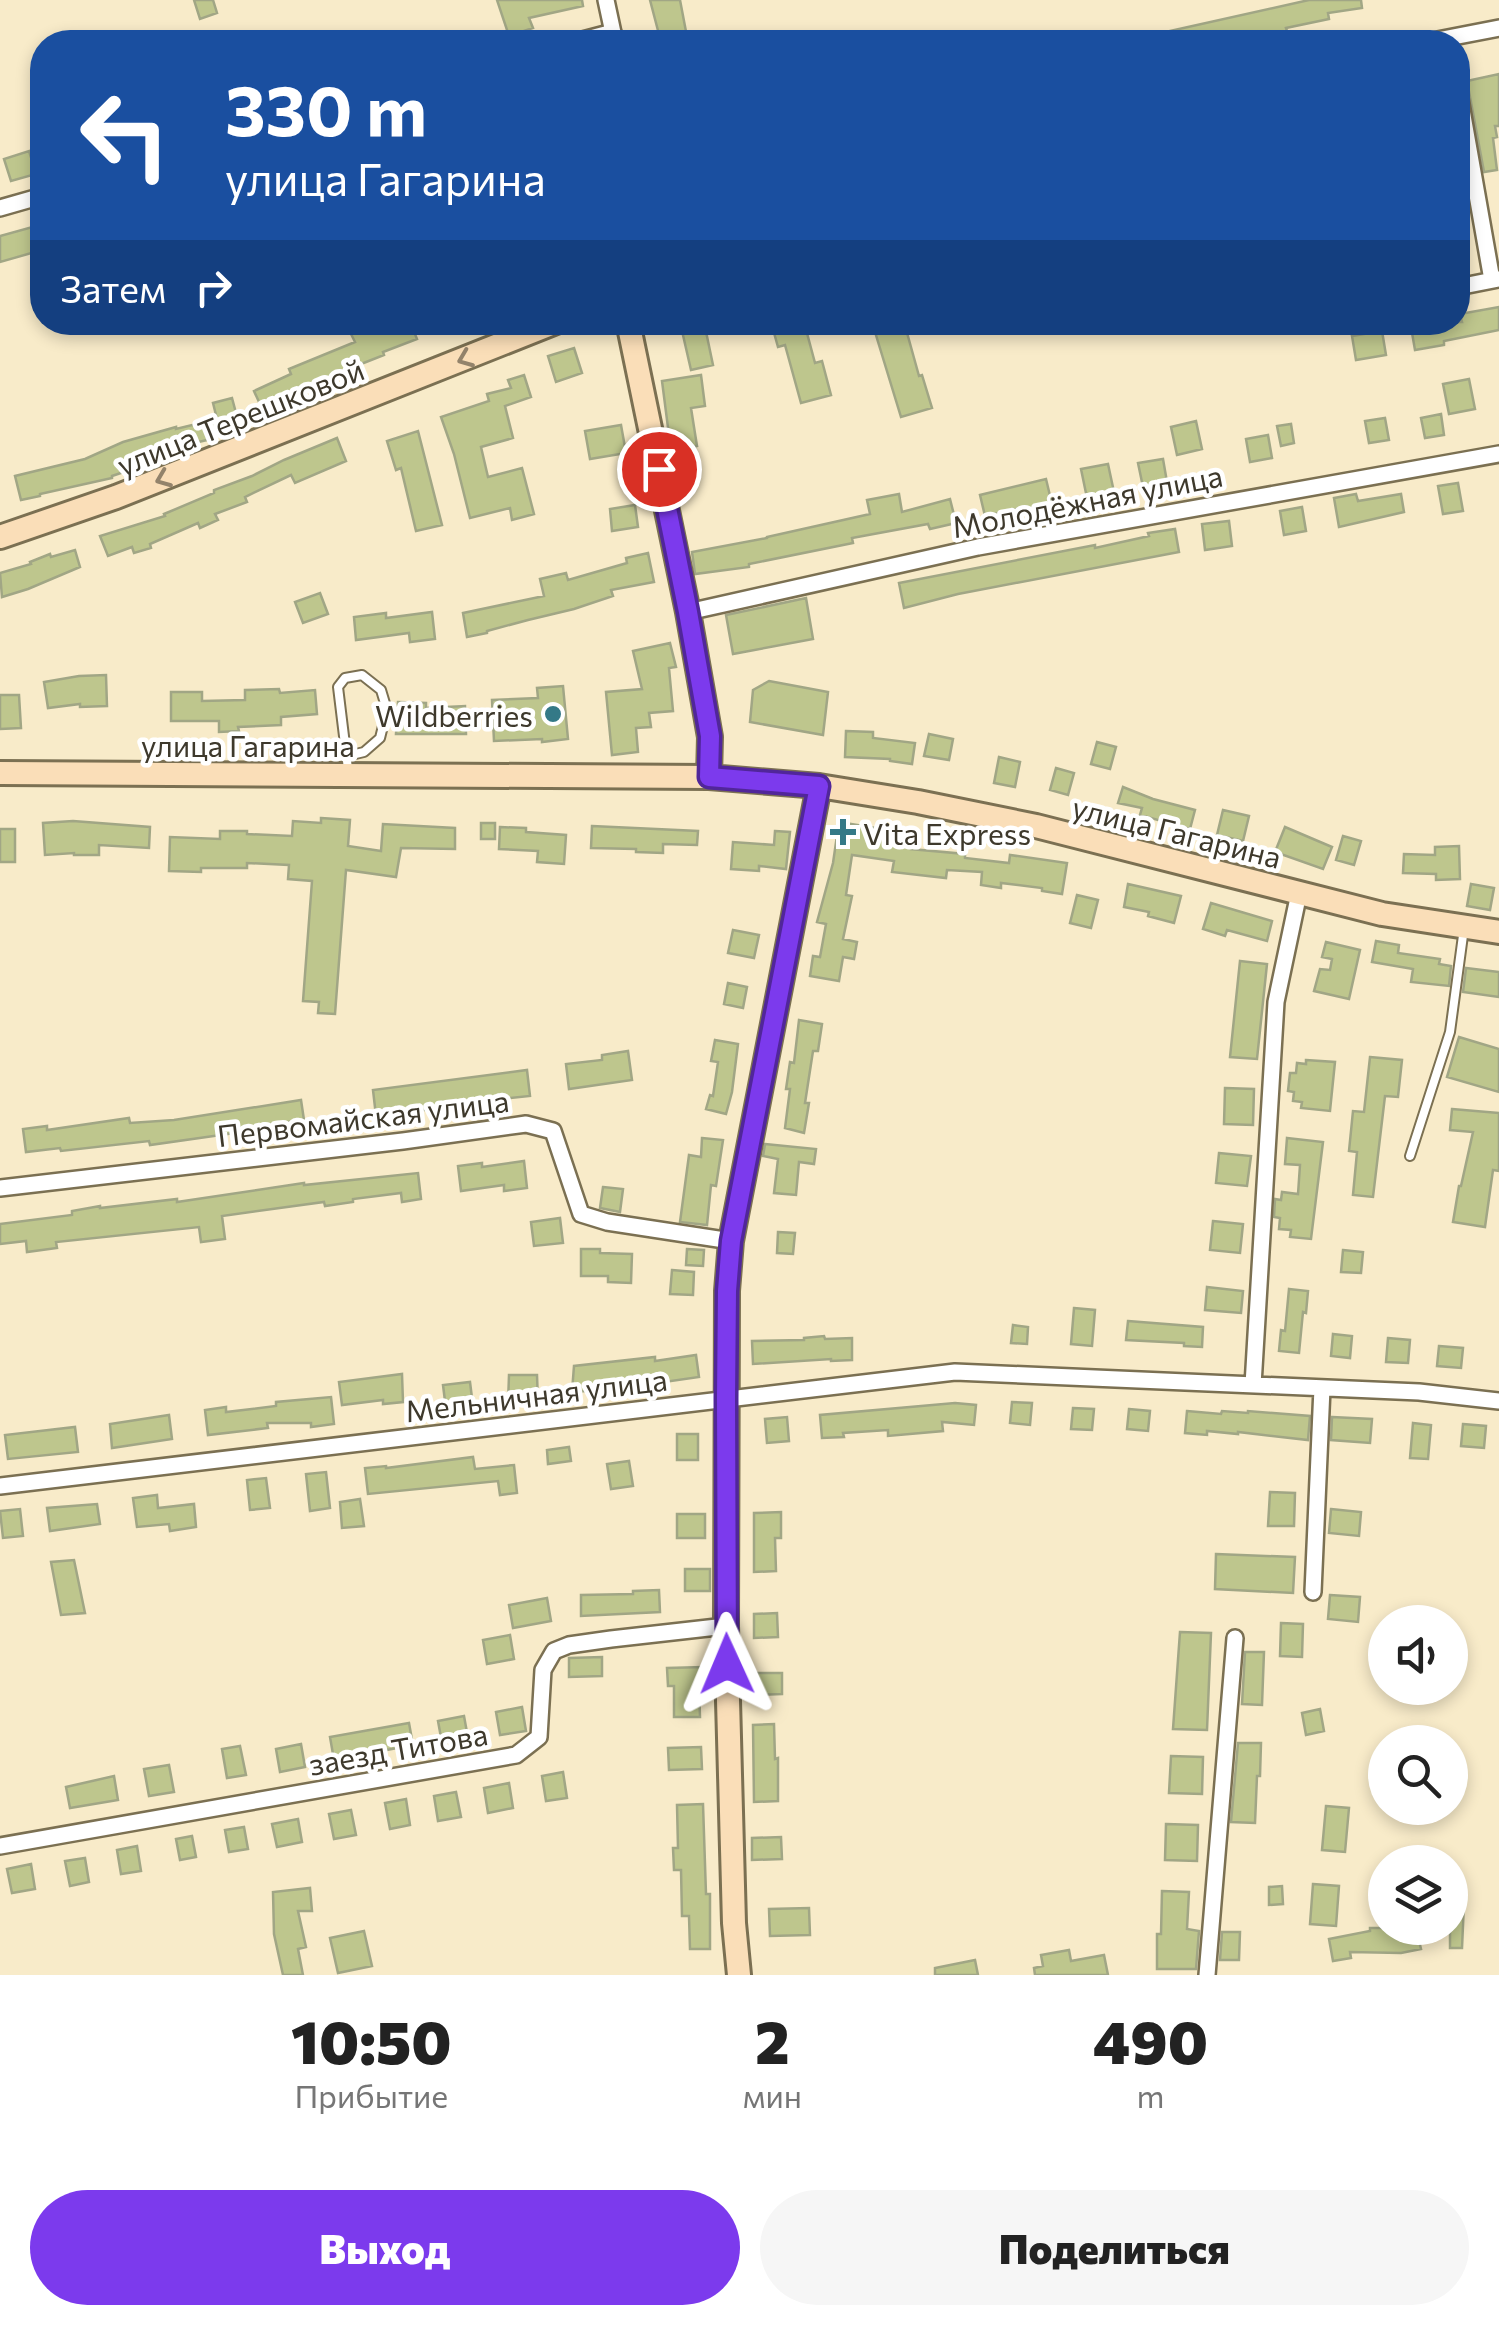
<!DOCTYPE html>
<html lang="ru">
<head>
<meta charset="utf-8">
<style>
  :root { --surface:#fff; --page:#f6f6f6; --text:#222; --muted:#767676; --accent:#7c3aed }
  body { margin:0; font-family:Commissioner,sans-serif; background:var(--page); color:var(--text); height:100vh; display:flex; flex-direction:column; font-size:38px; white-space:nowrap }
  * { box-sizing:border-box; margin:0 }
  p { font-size:32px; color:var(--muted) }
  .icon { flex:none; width:55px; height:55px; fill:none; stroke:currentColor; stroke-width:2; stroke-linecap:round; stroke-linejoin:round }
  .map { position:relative; height:1975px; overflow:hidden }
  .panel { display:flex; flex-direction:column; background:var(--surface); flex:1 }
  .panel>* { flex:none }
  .hud { position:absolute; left:30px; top:30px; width:1440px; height:305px; border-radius:40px; box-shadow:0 5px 15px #0003; background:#1a4fa0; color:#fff; overflow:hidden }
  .tools { position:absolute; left:1368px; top:1605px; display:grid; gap:20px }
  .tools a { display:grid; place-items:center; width:100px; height:100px; border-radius:50%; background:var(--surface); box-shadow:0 5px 15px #0003; font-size:50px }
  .pin { position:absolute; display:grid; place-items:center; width:85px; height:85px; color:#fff; margin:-42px; border:5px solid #fff; border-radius:50%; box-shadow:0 2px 10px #0007 }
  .me { position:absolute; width:110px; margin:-55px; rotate:359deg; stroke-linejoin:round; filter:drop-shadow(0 0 8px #0008) }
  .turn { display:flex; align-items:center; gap:35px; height:210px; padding:0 30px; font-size:45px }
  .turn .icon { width:130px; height:130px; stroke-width:2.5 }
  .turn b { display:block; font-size:70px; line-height:85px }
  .then { display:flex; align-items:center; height:95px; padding:0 30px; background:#0003; gap:20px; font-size:38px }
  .eta { display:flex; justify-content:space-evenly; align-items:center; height:170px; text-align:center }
  .eta b { font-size:60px; font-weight:800; line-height:70px }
  .primary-button { display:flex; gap:20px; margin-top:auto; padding:20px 30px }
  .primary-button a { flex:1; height:115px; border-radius:60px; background:var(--accent); color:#fff; font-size:40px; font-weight:800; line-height:115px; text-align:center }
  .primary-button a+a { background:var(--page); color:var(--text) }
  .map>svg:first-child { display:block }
</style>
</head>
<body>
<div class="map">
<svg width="1499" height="1975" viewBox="0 0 1499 1975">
  <rect width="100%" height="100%" fill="#f8ebc9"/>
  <path fill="#bec68d" stroke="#a1a685" stroke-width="2.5" d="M194,0H213L217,13L200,19Z
    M497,0H582L583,6L529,18L533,28L509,36Z
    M650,0H680L688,42H661Z
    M1309,0H1361L1362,8L1328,13L1329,19L1286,28L1287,31L1254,39L1253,35L1220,42H1143V37Z
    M1499,74V126H1495L1497,137L1493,138L1497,170L1484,172L1467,81Z
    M29,151L36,174L11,181L4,159Z
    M36,226L42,250L0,262V236Z
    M1499,307V330L1444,341V345L1415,350L1411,327L1436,322H1462L1460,314Z
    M396,322H410L417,339L383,352L384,355L356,366L357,368L323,379L325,384L281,401L283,405L264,413L254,391L291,374L289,369L355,342L351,334L373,326L375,330Z
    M680,322H704L713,365L691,370Z
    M771,322H804L815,363L822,361L831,395L801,403L785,345L778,347Z
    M872,322H904L919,376L922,375L932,408L901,417Z
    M1382,331L1386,355L1356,360L1352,336Z
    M574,348L582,373L556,382L548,356Z
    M524,375L531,397L505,406L513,438L481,447L488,477L522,468L534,514L512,520L510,508L470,518L454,454L441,417L489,401L487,394L511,388L508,380Z
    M701,375L705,406L691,408L697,446L671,451L662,381Z
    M1469,379L1475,409L1449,414L1443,384Z
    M232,398L240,428L216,435V438L181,446L182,451L135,464L136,468L112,476V478L40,494V496L21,500L15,476L85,459L123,442L176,427V429L217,419L213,403Z
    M1441,414L1444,435L1425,438L1421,418Z
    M1385,418L1389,440L1369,443L1365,421Z
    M1196,421L1202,449L1177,455L1171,427Z
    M1291,424L1294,443L1281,446L1277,426Z
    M621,425L626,453L590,459L585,431Z
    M418,431L442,525L416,531L401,468L396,470L387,441Z
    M1268,435L1272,458L1250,462L1246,439Z
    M337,438L346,461L295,483L291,475L245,497L247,502L215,514L218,520L200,528L198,523L150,544L151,548L134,553L132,547L108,556L100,536L165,516L164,514L214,493V490L252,476L284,460Z
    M1163,459L1167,482L1143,487L1138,463Z
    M1108,464L1114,492L1087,498L1081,469Z
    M1046,479L1052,504L1027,510L1026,507L985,516L980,495Z
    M1458,483L1463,511L1443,514L1438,486Z
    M899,494L902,512L950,499L956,523L930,529L928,524L852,538L853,543L749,564V567L695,574L692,552L767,538V537L870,514L867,500Z
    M1356,494L1358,501L1401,494L1404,512L1339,527L1334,498Z
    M635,505L638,527L612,531L610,509Z
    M1302,507L1306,531L1284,535L1280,511Z
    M1229,521L1232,546L1205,550L1202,524Z
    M1175,529L1179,552L958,594L904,608L899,583L1095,545V548L1149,536L1148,533Z
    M75,550L80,567L28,589L2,597L0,573L31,564L30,562L50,554L51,557Z
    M648,553L654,582L611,590L613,596L574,609L528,620L487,631V633L467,637L463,613L544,596L540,579L566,573L568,580L627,563L626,558Z
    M320,593L328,614L303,623L295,602Z
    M806,598L813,639L733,654L726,615Z
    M432,612L435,639L410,642L409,633L356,640L354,617L386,613V618Z
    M670,643L676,667L669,668L673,711L649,713L651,727L636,728L638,752L612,755L606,692L642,689L633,651Z
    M106,675L107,706L80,707V704L48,708L44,682L79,676Z
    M769,681L828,692L823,735L750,722L753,690Z
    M563,686L568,739L542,742V739L494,741L492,700L538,698L537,688Z
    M279,689L280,693L315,690L317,714L281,717V725L238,727L239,731L219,732V721H171V692H202V701L245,700V690Z
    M0,695H19L21,728L0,729Z
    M398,702L426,703V708L465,706L466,734H396Z
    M846,731L873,732V738L915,743L912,764L890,761V759L845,757Z
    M929,734L953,739L949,760L924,756Z
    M1097,742L1116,747L1110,769L1091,764Z
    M999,757L1020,762L1015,787L994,783Z
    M1056,768L1074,773L1068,795L1050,790Z
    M1123,787L1153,799L1195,810L1190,829L1140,815L1142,808L1118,803Z
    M1223,810L1249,816L1243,841L1217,835Z
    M321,818L350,820L348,846L381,851L383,824L455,828V849L401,848L396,877L346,870L335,1014L318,1013L319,1002L303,1001L312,881L288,879L289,865L247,863V868H201V872L169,871L170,837L220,839V831H247V834L292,836L293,821L321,823Z
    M73,821L150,827L149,848L99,845V855H74V853L45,855L43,823Z
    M839,822L888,830L887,837L912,840L911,849L965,854V858L1009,863L1010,855L1067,863L1062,894L1042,891V888L1001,883V888L981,885L982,872L947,870L946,878L892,872L894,861L852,855L846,895L852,896L843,939L857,942L854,959L843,957L839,981L810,976L813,956L820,957L826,924L817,922L833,863Z
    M481,823H495V839H481Z
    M592,826L698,831L697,845L663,844V853L636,852V849L591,848Z
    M500,827L526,828V832L566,835L564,864L537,862L538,851L499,849Z
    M1285,827L1332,847L1323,869L1275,852Z
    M0,829H15V862H0Z
    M775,831L790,832L786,869L759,866V871L731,869L733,842L774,845Z
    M1343,836L1361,841L1354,865L1336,860Z
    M1459,846L1460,879L1436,880V874L1403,873L1404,854L1435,855V847Z
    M1128,884L1181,896L1174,923L1148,916L1149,912L1124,907Z
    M1471,884L1494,888L1490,910L1467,906Z
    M1077,895L1098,900L1091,928L1070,923Z
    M1211,903L1272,921L1267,941L1227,930L1225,936L1203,929Z
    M733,930L759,935L754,958L728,953Z
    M1376,941L1399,945L1398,953L1440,959L1439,964L1451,966L1449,986L1411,982L1413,969L1372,962Z
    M1326,942L1360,950L1349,999L1314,991L1320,969L1330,970L1332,959L1322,957Z
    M1240,961L1267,964L1257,1059L1230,1057Z
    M1466,968L1499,972V997L1463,992Z
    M728,983L747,987L743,1008L724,1004Z
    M799,1020L822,1024L818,1051H813L805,1103H809L804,1133L785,1128L790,1089H786L790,1062L794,1063Z
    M1459,1037L1499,1049V1092L1447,1077Z
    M715,1040L738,1044L732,1092L726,1114L706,1109L710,1095L713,1096L718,1062L711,1061Z
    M628,1051L632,1080L569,1089L566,1064L602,1060V1055Z
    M1370,1057L1402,1060L1398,1097L1385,1096L1373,1197L1353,1195L1357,1152L1349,1151L1353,1111L1364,1112Z
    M1306,1060L1335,1062L1330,1111L1301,1108L1302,1102L1293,1101L1294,1092L1288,1091L1290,1073H1296L1297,1063L1306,1064Z
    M527,1070L530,1096L441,1105V1108L376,1116L373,1090Z
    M1225,1088L1254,1089L1253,1125L1224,1124Z
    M301,1100L304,1120L262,1125L263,1129L150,1145L149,1141L61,1151L60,1148L26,1152L23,1129L47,1126V1130L129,1118L130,1123L174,1120Z
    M1452,1109L1499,1113V1171L1493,1170L1485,1227L1453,1222L1459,1186H1461L1473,1132L1450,1130Z
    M702,1138L723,1140L716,1186L711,1185L707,1225L680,1222L689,1155L701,1157Z
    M1287,1138L1323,1142L1311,1239L1290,1237L1291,1230L1279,1229L1280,1218L1274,1217L1275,1199L1281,1200L1282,1192L1298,1194L1300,1165L1285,1164Z
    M765,1144L816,1149L814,1164L799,1162L796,1195L774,1193L778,1159L763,1156Z
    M1219,1153L1251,1156L1247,1186L1216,1183Z
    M524,1161L527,1188L504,1191V1185L461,1191L458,1166L482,1163V1167Z
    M418,1173L421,1199L402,1202L401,1193L353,1199V1202L325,1206L324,1202L222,1216L225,1239L201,1242L199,1227L56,1242L57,1248L27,1252L26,1241L0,1244V1224L72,1215V1211L100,1206V1208L177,1199V1202L304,1183V1185Z
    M603,1187L623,1189L620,1212L600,1208Z
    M560,1218L563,1243L534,1246L531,1222Z
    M1213,1221L1243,1224L1240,1253L1210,1250Z
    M778,1232L795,1233L793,1254L777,1253Z
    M581,1249H600V1253L632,1254L631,1283L608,1282V1276H581Z
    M687,1249L704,1250L703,1266L686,1265Z
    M1343,1250L1363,1252L1361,1273L1341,1272Z
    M672,1270L694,1272L693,1295L670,1294Z
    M1207,1287L1243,1291L1241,1313L1205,1310Z
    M1289,1289L1308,1291L1306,1313L1303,1312L1299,1353L1279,1351L1281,1330L1285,1331Z
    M1074,1308L1095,1310L1092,1346L1071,1344Z
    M1128,1321L1203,1327L1202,1347L1184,1346V1343L1126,1340Z
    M1013,1325L1028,1327L1027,1344L1011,1343Z
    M1333,1334L1352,1336L1350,1358L1331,1356Z
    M824,1336L825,1339L852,1338V1360L831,1361V1359L753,1364L752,1341L804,1340V1338Z
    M1388,1338L1410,1340L1408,1363L1386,1362Z
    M1439,1346L1463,1348L1461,1368L1437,1366Z
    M696,1355L699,1377L657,1383V1387L572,1392L574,1366L655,1357V1361Z
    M402,1374L403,1402L383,1404V1400L342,1405L339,1382Z
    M509,1375H537L538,1402L508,1404Z
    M470,1382L473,1406L446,1409L443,1385Z
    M331,1397L334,1424L311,1427V1423H267L268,1428L208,1435L205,1410L226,1407V1412L276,1406V1402Z
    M1012,1402L1032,1403L1030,1425L1010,1423Z
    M955,1403L976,1405L974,1425L942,1422L943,1431L888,1436V1430L843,1433L844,1437L822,1438L820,1415Z
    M1073,1408L1094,1409L1092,1430L1071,1429Z
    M1129,1409L1150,1411L1148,1431L1127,1429Z
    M1187,1411L1221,1414L1222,1411L1248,1413V1411L1310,1416L1308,1440L1238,1432V1434L1207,1431V1435L1185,1433Z
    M169,1415L172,1439L112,1448L110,1424Z
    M787,1417L789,1441L767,1443L765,1419Z
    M1332,1417L1372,1419L1370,1443L1331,1440Z
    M1413,1423L1431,1425L1428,1459L1410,1458Z
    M1463,1424L1486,1426L1484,1448L1461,1446Z
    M75,1427L78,1452L8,1459L5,1435Z
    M677,1434H698V1460H677Z
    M569,1447L571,1461L548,1464L547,1450Z
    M473,1457L475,1469L514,1465L517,1493L500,1495L498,1481L368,1494L365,1468L386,1466V1468Z
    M629,1461L633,1486L611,1489L607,1464Z
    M326,1472L330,1508L310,1511L306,1474Z
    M266,1478L270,1508L250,1510L247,1480Z
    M1270,1492L1295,1493L1294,1526H1268Z
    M157,1495L158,1508L194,1504L196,1527L170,1531L169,1524L137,1527L133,1498Z
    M360,1499L364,1526L342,1528L340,1502Z
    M97,1504L100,1524L50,1531L47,1508Z
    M20,1509L23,1536L3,1538L0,1511Z
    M1331,1509L1361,1512L1359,1536L1329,1533Z
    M781,1512V1538H775L776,1571L754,1572V1513Z
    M677,1514H705V1538H677Z
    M1216,1554L1295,1557L1293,1593L1215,1589Z
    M74,1560L85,1613L61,1615L51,1562Z
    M685,1569H710V1591H685Z
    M659,1590L660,1612L581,1616V1595L633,1594V1591Z
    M1330,1595L1360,1597L1358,1622L1328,1619Z
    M547,1598L551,1621L513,1628L509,1605Z
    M777,1613L778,1637L754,1638V1614Z
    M1281,1623L1303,1624L1302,1657L1280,1656Z
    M1180,1632L1211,1633L1207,1730L1173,1729Z
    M510,1635L514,1659L487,1664L483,1640Z
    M1245,1652H1264L1262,1705L1242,1704Z
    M602,1657V1676L569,1677V1658Z
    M703,1667V1685H699L700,1717H674V1686H668L667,1668Z
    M755,1673H782V1694L755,1695Z
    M522,1707L526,1731L500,1735L496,1712Z
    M1320,1709L1324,1731L1306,1735L1302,1713Z
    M464,1716L468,1738L442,1743L438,1721Z
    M409,1723L413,1745L334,1760L330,1737Z
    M774,1724L775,1759L778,1758V1801L754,1802L753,1725Z
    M1238,1743H1261L1260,1776H1257L1255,1823L1231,1822Z
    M301,1744L305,1767L280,1772L276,1749Z
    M240,1746L246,1775L227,1778L222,1749Z
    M701,1747L702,1769L669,1770L668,1748Z
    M1171,1756L1203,1757L1202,1794L1169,1793Z
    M169,1765L174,1792L149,1796L144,1769Z
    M563,1772L567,1798L546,1801L542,1776Z
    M114,1776L118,1800L70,1808L66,1787Z
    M509,1783L513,1808L488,1813L484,1788Z
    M456,1792L461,1817L438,1821L434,1796Z
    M406,1799L410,1825L390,1829L385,1803Z
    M703,1804L706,1894H710V1949H690L689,1916H682L681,1870H674L673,1848H678L677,1805Z
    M1326,1806L1349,1808L1345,1852L1322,1850Z
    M351,1810L356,1835L334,1839L329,1814Z
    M298,1819L302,1842L277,1847L272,1824Z
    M1166,1824L1198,1825L1197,1861L1165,1860Z
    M244,1827L248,1849L229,1852L225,1830Z
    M192,1836L196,1857L180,1860L176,1839Z
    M781,1837L782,1859L752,1860V1838Z
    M137,1846L141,1871L121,1874L117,1850Z
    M85,1858L89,1882L70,1886L65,1861Z
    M31,1864L35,1889L12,1893L7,1869Z
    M1313,1884L1339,1886L1336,1926L1310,1924Z
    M1282,1886L1283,1904L1269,1905V1887Z
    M310,1888L312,1911H298L306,1947L298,1949L303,1975H283L274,1934L273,1892Z
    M1162,1891L1189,1892L1187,1929L1199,1931L1196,1969H1157V1934H1161Z
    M1450,1903H1464L1462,1948H1450Z
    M809,1908L810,1935L770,1936L769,1909Z
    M1370,1928H1416L1421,1949L1401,1953L1350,1952L1351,1958L1333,1961L1329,1939L1370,1931Z
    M364,1931L372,1966L338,1973L330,1938Z
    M1222,1932H1240L1239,1960H1220Z
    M1069,1950L1071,1961L1104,1955L1108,1975H1035L1034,1968L1043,1966L1041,1955Z
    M975,1960L978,1975H935V1968Z"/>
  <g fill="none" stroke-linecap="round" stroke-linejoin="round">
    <g stroke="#7b7052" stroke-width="12">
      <path id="lane" d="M347,756L364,752L380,738L387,710L381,690L362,675L345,678L338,687L348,769
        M1410,1156L1450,1032L1464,928"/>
    </g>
    <g stroke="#7b7052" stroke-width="20">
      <path id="street" d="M606,0L615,42
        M575,42L613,32
        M1427,42L1499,28
        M1458,87L1492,280
        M0,208L42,196
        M1458,287L1498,279
        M688,612L978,547L1499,454
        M0,1188L403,1141L526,1124L553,1131L581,1214L607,1222L731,1241
        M1253,1385L1276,1002L1299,893
        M0,1486L955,1372L1419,1392L1499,1401
        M1313,1592L1322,1388
        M0,1846L516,1755L539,1737L543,1670L554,1651L569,1645L611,1639L726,1626
        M1207,1975L1235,1638"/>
    </g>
    <g stroke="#7b7052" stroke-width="28">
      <path id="secondary" d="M628,322L688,612L710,737L709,777
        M0,537L116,497L556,322
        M0,773L709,777L819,786L918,802L1036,826L1382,914L1499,932
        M739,1975L734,1923L726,1626L727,1291L731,1241L819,786"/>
    </g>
    <use href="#lane" stroke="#fff" stroke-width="8"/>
    <use href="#street" stroke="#fff" stroke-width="15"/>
    <use href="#secondary" stroke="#fadeb8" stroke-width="22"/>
  </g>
  <defs><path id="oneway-chevron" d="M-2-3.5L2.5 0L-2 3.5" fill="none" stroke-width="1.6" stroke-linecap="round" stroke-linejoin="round" transform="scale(2.5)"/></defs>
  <g stroke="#93836b">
    <use href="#oneway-chevron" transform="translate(465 359) rotate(158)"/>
    <use href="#oneway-chevron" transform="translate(163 479) rotate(158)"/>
  </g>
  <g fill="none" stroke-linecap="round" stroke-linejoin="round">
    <g stroke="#51269a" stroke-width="25">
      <path id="route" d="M659,469L688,612L710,736L709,777L819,786L731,1241L727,1291L726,1398L727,1664"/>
    </g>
    <use href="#route" stroke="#7c3aed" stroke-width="18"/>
  </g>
  <g fill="#347987" stroke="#fff" stroke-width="4">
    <circle cx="553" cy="714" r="10"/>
    <path d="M838 817h10v10h10v10h-10v10h-10v-10h-10v-10h10z"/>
  </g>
  <g text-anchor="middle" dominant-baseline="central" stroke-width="9" stroke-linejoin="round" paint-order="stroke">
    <g font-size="30" fill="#3e392c" stroke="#fff">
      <text transform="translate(240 416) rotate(-22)">улица Терешковой</text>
      <text transform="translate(1087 500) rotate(-11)">Молодёжная улица</text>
      <text x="248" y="744">улица Гагарина</text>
      <text transform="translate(1177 831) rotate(14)">улица Гагарина</text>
      <text transform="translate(363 1117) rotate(-7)">Первомайская улица</text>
      <text transform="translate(536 1394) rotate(-7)">Мельничная улица</text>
      <text transform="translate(398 1748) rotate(-10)">заезд Титова</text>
    </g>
    <g font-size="30" fill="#3e392c" stroke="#fff" text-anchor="end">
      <text x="533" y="714">Wildberries</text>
      <text x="863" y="832" text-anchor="start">Vita Express</text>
    </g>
  </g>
</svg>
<div class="tools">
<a><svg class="icon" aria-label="sound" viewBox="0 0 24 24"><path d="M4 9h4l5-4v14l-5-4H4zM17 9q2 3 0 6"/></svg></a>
<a><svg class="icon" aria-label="search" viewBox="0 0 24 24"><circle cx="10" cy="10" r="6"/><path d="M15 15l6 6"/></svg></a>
<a><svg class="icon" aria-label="layers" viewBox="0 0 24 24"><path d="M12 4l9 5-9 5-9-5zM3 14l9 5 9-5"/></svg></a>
</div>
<div class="pin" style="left:659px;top:469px;background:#d93025"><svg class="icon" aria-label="arrive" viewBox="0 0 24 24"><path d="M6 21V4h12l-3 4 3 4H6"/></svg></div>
<svg class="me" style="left:727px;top:1664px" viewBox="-20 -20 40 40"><path d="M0-17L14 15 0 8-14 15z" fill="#7c3aed" stroke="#fff" stroke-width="4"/></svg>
<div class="hud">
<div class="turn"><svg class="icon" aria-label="left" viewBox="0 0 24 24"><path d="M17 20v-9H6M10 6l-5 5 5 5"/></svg><div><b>330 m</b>улица Гагарина</div></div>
<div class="then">Затем<svg class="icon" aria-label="right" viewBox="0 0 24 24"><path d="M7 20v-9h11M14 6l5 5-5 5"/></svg></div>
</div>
</div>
<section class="panel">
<div class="eta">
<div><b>10:50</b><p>Прибытие</p></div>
<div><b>2</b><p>мин</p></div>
<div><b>490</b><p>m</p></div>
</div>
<div class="primary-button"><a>Выход</a><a>Поделиться</a></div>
</section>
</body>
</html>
